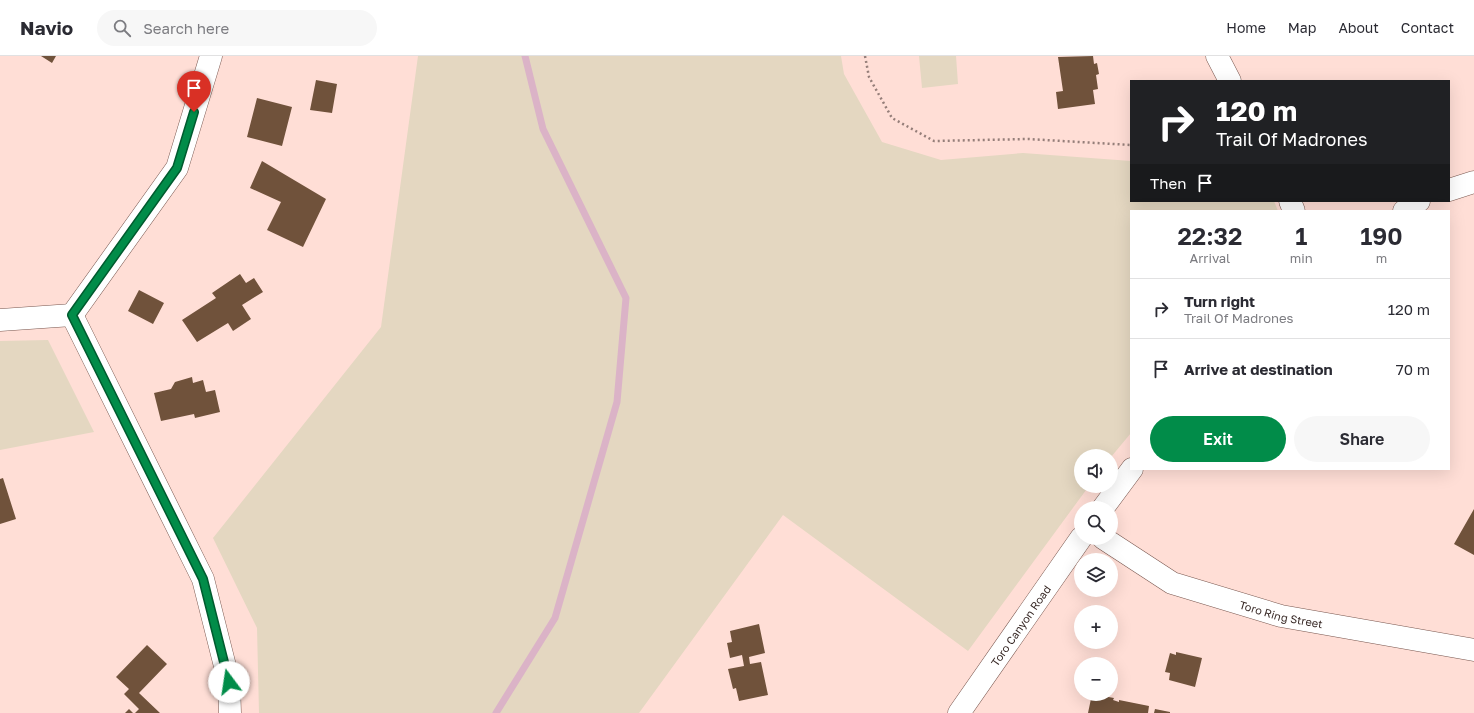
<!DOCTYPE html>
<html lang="en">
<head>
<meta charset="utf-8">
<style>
  :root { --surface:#fff; --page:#f7f7f7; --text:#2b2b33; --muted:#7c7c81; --line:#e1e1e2; --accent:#018c49 }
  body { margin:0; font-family:"Golos Text",sans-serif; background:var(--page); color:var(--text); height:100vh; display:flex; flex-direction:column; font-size:15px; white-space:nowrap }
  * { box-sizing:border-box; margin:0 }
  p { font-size:13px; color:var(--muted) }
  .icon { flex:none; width:22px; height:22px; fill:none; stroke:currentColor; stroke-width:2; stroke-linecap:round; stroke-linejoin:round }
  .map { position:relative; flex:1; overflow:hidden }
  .side { position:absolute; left:1130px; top:154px; width:320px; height:260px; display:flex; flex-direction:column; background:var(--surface); border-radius:0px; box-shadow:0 4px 16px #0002 }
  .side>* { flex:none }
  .guide { position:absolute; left:1130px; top:24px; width:320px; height:122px; border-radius:0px; box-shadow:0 4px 16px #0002; background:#202124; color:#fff; overflow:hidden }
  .buttons { position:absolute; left:1074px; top:393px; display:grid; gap:8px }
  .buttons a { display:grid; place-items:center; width:44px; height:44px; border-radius:50%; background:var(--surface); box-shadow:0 4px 16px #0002; font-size:20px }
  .pin { position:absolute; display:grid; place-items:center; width:34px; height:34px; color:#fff; margin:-41px -17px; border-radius:50% 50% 50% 0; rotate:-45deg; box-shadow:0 0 4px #0007 }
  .pin .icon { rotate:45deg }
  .me { position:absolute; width:44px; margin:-22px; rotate:346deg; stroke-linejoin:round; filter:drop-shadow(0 0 3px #0008) }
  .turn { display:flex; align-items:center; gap:14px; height:84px; padding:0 20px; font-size:18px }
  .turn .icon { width:52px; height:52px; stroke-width:2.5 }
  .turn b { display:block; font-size:28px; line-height:34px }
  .then { display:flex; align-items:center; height:38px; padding:0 20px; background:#0003; gap:8px; font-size:15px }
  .eta { display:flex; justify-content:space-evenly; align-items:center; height:68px; text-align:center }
  .eta b { font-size:24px; font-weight:600; line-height:28px }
  .cta { display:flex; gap:8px; margin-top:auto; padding:8px 20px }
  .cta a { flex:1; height:46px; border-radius:24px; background:var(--accent); color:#fff; font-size:16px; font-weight:600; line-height:46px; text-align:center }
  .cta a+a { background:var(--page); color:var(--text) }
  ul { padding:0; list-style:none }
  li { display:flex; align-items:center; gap:12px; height:60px; padding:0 20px; border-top:1px solid var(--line) }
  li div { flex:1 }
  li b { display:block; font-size:15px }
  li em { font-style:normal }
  header { display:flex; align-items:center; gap:24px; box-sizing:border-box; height:56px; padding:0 20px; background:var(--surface); border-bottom:1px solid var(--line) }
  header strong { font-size:19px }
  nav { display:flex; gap:22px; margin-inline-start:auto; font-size:14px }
  .search { width:280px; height:36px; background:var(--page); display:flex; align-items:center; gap:10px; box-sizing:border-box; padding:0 14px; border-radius:22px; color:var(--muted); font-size:15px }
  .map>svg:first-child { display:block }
</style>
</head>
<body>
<header>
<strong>Navio</strong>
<div class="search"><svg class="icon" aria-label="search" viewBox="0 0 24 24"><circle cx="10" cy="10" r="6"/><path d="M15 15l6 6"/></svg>Search here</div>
<nav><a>Home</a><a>Map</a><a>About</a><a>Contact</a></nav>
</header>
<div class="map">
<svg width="1474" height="657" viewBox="0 0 1474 657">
  <rect width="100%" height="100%" fill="#ffded6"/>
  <path fill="#e4d7c1" d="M418,0H841L844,18L882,86L941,104L1023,97L1131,105V145H1274L1278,155H1131V377L1111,401L1081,400V430H1089L968,595L783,459L639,657H259L257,572L213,482L381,271Z
    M919,0H956L958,28L922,32Z
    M48,284L94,376L0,394V285Z"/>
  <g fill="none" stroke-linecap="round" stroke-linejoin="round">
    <path stroke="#dbb3c7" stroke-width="7" d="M496,657L555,562L617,346L626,242L543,73L525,0"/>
  </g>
  <path fill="#70523b" d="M41,0H56L52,7Z
    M1093,0L1094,8L1097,7L1099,18L1096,19L1098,33L1093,34L1095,48L1058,53L1056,36L1063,35L1058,1Z
    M316,24L337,28L332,57L310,54Z
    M257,42L292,51L282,90L247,81Z
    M262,105L326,143L303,191L267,174L281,146L250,132Z
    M240,218L246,227L254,222L263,236L242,249L251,263L233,275L228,267L197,286L182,264L216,242L212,237Z
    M139,234L164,247L153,268L128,255Z
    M192,321L193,327L203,324L206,336L215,334L220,356L195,362L194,358L161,365L154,337L171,333L175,326Z
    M3,422L16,463L0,468V423Z
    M1474,453V499L1454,488Z
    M759,568L765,597L749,601L750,608L761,606L768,639L739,645L736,632L733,633L728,613L744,610L742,599L730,602L727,587L732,586L730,575Z
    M147,589L167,608L139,637L160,657H135L139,653L124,638L129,633L116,621Z
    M1176,596L1202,602L1195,631L1169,624L1170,617L1165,616L1170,597L1176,599Z
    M1092,638L1114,642L1113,644L1119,646V644L1149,650L1148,657H1088Z
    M129,653L133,657H125Z
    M1155,653L1170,656V657H1154Z"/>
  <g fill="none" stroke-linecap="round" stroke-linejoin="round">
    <g stroke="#79574f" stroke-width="23">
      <g id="minor">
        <path d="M1217,0L1230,25"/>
        <path d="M1449,134L1474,126"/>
        <path d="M1290,145L1294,155"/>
        <path d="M1404,155L1419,145"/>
        <path d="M72,259L203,523L229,626L230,657"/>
        <path d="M72,259L177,112L211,0"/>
        <path d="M0,264L72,259"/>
        <path d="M1103,452L1132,413"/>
        <path id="s1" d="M1103,482L1172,527L1281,560L1474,594"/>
        <path id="s2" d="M959,657L1081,482"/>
      </g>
    </g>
    <path stroke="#957e79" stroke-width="2.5" stroke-dasharray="2 3" stroke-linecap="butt" d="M865,0L869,21L892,62L934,85L1028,83L1131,89"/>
    <use href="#minor" stroke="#fff" stroke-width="22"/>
  </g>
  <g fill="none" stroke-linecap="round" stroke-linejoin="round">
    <g stroke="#015b2f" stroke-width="10">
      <path id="route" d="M194,56L177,112L72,259L203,523L229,626"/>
    </g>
    <use href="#route" stroke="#018c49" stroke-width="7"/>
  </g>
  <g text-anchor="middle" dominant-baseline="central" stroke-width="4" stroke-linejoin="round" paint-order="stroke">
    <g font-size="11" fill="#382926" stroke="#ffded6">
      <text stroke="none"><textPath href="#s1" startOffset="196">Toro Ring Street</textPath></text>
      <text stroke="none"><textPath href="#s2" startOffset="107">Toro Canyon Road</textPath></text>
    </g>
  </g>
</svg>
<div class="buttons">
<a><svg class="icon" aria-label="sound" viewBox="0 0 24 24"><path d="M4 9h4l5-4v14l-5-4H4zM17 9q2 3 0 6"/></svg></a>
<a><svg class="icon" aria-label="search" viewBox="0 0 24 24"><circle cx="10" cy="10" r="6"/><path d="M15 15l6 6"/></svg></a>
<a><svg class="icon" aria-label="layers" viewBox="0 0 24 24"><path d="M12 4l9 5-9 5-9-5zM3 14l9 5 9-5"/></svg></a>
<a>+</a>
<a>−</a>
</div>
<div class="pin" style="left:194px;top:56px;background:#d93025"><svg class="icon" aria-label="arrive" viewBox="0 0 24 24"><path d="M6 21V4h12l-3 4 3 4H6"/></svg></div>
<svg class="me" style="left:229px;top:626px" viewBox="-20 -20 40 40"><circle r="19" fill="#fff"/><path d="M0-13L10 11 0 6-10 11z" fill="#018c49"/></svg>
<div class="guide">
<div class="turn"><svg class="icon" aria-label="right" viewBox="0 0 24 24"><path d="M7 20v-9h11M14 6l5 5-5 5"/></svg><div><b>120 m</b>Trail Of Madrones</div></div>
<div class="then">Then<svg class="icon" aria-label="arrive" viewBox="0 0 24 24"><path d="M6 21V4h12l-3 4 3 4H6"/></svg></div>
</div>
<section class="side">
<div class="eta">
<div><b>22:32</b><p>Arrival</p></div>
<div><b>1</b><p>min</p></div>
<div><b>190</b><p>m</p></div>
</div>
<ul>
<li><svg class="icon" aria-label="right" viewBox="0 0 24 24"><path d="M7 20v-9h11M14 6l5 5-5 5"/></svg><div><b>Turn right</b><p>Trail Of Madrones</p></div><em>120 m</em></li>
<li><svg class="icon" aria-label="arrive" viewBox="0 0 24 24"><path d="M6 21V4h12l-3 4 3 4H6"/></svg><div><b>Arrive at destination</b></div><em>70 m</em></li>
</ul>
<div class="cta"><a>Exit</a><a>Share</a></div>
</section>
</div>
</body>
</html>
